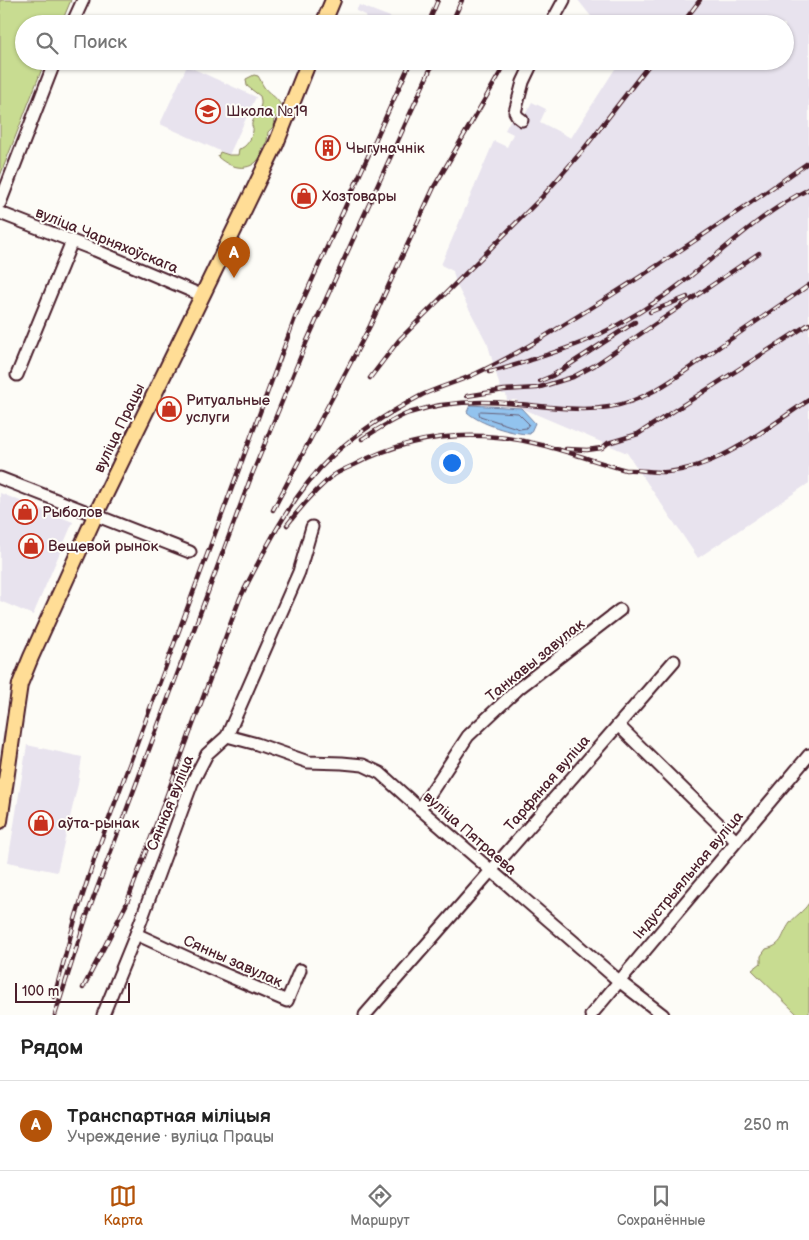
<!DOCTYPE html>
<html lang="ru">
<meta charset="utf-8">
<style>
body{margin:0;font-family:"Balsamiq Sans",sans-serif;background:#f6f6f6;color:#222}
.scale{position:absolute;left:15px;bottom:12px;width:115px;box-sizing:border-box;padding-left:5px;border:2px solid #4a1f2b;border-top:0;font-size:14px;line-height:18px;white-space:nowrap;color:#4a1f2b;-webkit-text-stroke:4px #fdfcf7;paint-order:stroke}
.you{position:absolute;left:451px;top:462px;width:18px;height:18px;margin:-12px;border:4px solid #fff;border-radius:50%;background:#1a73e8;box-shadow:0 0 0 8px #1a73e833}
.badge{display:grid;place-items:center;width:32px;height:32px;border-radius:50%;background:#b45309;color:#fff;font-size:16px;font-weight:700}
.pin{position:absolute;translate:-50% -41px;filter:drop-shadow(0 1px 2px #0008)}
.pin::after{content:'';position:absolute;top:26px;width:18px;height:15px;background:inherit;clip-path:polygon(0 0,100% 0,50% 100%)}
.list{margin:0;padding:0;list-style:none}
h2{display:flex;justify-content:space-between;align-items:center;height:65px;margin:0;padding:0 20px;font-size:21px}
h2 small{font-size:16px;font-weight:400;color:#767676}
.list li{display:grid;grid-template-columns:32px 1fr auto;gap:15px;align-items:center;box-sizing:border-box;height:90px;padding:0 20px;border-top:1px solid #e0e0e0}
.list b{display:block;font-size:19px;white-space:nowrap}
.list p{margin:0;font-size:16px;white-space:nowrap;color:#767676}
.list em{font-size:16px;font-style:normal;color:#767676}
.icon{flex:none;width:28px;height:28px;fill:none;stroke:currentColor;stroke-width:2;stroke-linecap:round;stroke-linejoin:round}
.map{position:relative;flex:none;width:809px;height:1015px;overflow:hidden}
.search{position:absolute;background:#fff;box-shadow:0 1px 4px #0004;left:15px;right:15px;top:15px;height:55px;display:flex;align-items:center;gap:12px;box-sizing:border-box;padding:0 18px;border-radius:28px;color:#767676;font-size:19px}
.sheet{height:155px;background:#fff}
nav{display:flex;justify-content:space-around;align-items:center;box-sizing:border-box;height:70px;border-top:1px solid #e0e0e0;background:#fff;font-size:14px;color:#767676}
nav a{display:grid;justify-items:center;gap:2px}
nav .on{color:#b45309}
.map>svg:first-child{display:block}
</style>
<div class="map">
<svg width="809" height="1015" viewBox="0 0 809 1015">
<rect width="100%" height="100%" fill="#fdfcf7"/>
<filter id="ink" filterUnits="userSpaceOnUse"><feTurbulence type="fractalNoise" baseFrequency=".02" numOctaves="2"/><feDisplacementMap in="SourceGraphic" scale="10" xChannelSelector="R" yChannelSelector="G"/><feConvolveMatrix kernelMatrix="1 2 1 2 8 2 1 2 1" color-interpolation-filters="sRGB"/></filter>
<g filter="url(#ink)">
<g fill="#e8e3ee">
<polygon points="578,0 809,0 809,483 698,558 627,453 519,407 517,400 507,400 506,394 502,394 488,345 456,284 453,271 441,265 494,141 507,147 513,134 505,130 511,119 520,124 532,102 546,109 540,122 571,138 620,61 785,61 785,24 597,24"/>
<polygon points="359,5 398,20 396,24 363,24 366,15 356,11"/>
<polygon points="187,66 256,97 229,155 160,124"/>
<polygon points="0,493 73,522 33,615 0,601"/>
<polygon points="27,745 82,757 78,784 57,872 8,862"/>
</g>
<g fill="#c8dc91" stroke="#897e5e">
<polygon points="0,0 71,0 61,24 24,24 24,61 45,61 0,176"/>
<path d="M321 61H339L336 67C330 70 326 70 320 66Z"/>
<path d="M254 75 258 76C261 80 261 83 264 87 270 96 284 99 281 115L277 116 274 119 273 127 268 132 267 141 261 151 262 153C254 173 232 170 218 157L220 152 229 155H238L239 149C246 148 252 138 253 131 254 127 251 127 252 123 256 113 264 108 260 96L247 86 246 79Z"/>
<path d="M809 903V1015H798L752 970 761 963V956L766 949C784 945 781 935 790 923 795 916 803 912 809 903Z"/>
</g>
<path fill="#92c3ee" stroke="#7581a0" d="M470 405 521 408 535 423 530 434C512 434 480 424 467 412Z"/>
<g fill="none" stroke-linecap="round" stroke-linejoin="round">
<polygon stroke="#676179" stroke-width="1" points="481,411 518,413 529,424 526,428 520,429 480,416 479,413"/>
<defs>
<g id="minor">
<polyline points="72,24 83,0"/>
<polyline points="551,24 564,0"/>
<polyline points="522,120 518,117 515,112 523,82 533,61"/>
<polyline points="0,203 55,61"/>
<polyline points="0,213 95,250 201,295"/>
<polyline points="17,375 72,241"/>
<polyline points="0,478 190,552"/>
<polyline points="618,725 736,841"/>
<polyline points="227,736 257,744 308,762 342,763 363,765 380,773 420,809 619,981 663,1015"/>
<polyline points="420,809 468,736 519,688 620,610"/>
<polyline points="136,934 208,967 287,1001 300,970"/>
<polyline points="103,1015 136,934 192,783 207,754 227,736 299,572 312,527"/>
<polyline points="365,1015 674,661"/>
<polyline points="591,1015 809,755"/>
</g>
<g id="major">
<polyline points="323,24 333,0"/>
<polyline points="0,821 20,684 31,657 95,516 276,144 309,61"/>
</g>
</defs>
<use href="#minor" stroke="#4a1f2b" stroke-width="15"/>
<use href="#major" stroke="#4a1f2b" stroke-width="18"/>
<use href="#minor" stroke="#fdfcf7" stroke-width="11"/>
<use href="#major" stroke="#ffdd96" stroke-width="14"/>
<defs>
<g id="rail">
<polyline points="428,24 438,0"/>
<polyline points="451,24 462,0"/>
<polyline points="682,24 700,0"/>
<polyline points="650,312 687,297"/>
<path d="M489 372C505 369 521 363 537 358 554 352 573 347 590 339 624 323 658 302 687 279 727 247 763 212 809 189"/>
<polyline points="370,378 399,340 542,197 583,150 652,61"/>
<polyline points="540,381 552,376 635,322"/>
<polyline points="467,396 504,390 537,388 573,377 595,365 759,253"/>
<path d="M362 439C377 430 393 419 409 413 445 401 481 400 518 404 548 406 578 412 609 407 649 401 683 372 715 350 746 328 778 307 809 285"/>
<polyline points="566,449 587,450 602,448 608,443 638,434 809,324"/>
<polyline points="273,510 370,326 434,187 507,61"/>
<path d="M287 525C301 507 316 489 334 475 340 471 347 468 354 465 399 441 446 432 497 437 537 440 586 459 626 470 640 469 653 473 667 472 721 467 766 428 809 400"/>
<path d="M83 988 126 905 240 598C265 549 292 494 332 456 357 432 392 411 422 395 439 387 458 382 475 374 492 366 509 357 525 348 622 291 717 227 809 162"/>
<polyline points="54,997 76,916 96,854 295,318 411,61"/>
<polyline points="55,1015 86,918 251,477 307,341 434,61"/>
</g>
</defs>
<use href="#rail" stroke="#4a1f2b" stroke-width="4.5"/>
<use href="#rail" stroke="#fdfcf7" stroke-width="2.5" stroke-dasharray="8" stroke-linecap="butt"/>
</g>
</g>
<defs>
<symbol id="school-ring" viewBox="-11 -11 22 22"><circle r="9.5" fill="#fdfcf7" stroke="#c8321e" stroke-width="1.5"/><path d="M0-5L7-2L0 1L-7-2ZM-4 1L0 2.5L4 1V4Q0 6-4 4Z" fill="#c8321e"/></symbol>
<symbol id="building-ring" viewBox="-11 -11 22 22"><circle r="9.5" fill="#fdfcf7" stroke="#c8321e" stroke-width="1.5"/><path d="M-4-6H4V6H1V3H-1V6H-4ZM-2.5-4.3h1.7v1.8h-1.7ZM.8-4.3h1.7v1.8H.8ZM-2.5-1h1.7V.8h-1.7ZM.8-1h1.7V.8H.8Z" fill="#c8321e"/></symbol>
<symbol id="shop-ring" viewBox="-11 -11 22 22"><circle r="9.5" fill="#fdfcf7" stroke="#c8321e" stroke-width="1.5"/><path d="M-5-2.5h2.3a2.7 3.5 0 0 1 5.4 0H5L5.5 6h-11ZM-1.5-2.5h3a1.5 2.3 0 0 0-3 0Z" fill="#c8321e"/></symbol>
</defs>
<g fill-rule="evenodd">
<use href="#school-ring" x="194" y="97" width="28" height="28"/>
<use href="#building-ring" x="314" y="134" width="28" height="28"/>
<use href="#shop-ring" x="290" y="182" width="28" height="28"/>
<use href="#shop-ring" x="155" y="395" width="28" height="28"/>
<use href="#shop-ring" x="11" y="498" width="28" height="28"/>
<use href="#shop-ring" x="17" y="532" width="28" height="28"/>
<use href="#shop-ring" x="27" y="809" width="28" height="28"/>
</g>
<g text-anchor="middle" stroke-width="4" stroke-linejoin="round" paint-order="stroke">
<g font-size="15" fill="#4a1f2b" stroke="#fdfcf7" text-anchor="start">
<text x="226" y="116">Школа №19</text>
<text x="346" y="153">Чыгуначнік</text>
<text x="322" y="201">Хозтовары</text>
<text x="186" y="405">Ритуальные<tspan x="186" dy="17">услуги</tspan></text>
<text x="42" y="517">Рыболов</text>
<text x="48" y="551">Вещевой рынок</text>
<text x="58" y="828">аўта-рынак</text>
</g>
<g font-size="15" fill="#4a1f2b" stroke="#fdfcf7">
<text transform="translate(107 240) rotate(22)" y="5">вуліца Чарняхоўскага</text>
<text transform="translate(119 428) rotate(-64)" y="5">вуліца Працы</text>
<text transform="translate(535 660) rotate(-39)" y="5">Танкавы завулак</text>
<text transform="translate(547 783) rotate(-49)" y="5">Тарфяная вуліца</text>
<text transform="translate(170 803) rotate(-68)" y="5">Сянная вуліца</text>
<text transform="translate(470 833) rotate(41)" y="5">вуліца Пятраева</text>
<text transform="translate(688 875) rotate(-50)" y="5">Індустрыяльная вуліца</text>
<text transform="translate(233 961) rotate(24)" y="5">Сянны завулак</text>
</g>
</g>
</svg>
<div class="scale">100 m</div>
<div class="you"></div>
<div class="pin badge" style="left:234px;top:278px">A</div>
<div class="search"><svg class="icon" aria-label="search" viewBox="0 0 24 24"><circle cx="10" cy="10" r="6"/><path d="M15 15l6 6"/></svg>Поиск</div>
</div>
<section class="sheet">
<h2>Рядом<small></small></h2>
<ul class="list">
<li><span class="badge">A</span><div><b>Транспартная міліцыя</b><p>Учреждение · вуліца Працы</p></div><em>250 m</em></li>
</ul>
</section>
<nav>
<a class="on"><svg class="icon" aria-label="map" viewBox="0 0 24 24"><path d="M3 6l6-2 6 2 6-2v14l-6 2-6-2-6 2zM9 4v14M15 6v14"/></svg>Карта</a>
<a><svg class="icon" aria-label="directions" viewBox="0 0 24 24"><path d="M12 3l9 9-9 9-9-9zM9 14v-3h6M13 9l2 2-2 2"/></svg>Маршрут</a>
<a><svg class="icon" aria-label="saved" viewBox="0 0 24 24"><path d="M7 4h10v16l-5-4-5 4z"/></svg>Сохранённые</a>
</nav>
